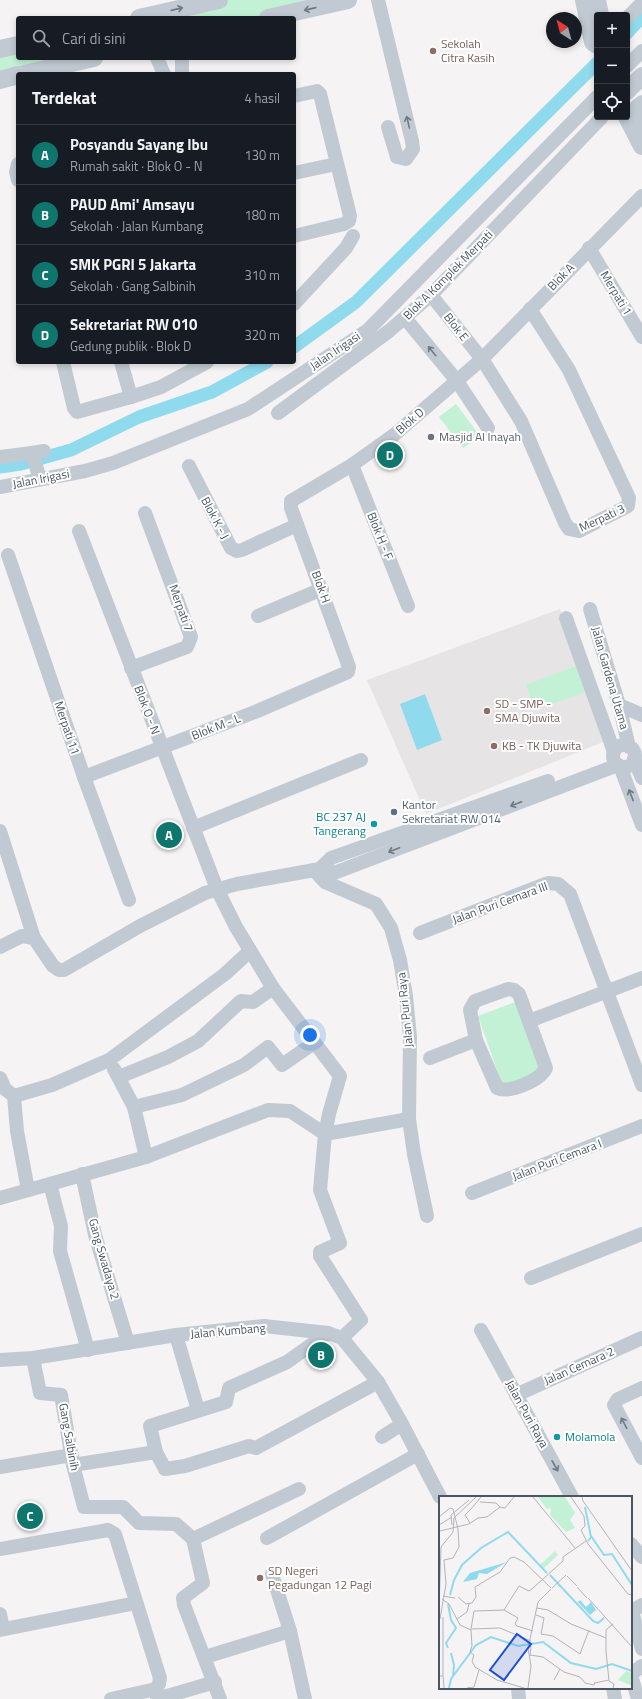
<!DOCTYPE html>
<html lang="id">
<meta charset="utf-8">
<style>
body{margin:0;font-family:"Titillium Web",sans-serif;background:#242831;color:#f1f3f6}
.controls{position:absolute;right:12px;top:12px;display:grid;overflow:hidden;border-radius:4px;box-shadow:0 2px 6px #0003}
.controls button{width:36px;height:36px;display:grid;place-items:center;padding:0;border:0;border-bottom:1px solid #363941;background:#171b24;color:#f1f3f6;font:20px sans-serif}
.compass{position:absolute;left:546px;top:12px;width:36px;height:36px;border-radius:50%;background:#171b24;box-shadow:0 2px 6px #0003;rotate:324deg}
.you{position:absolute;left:310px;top:1035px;width:14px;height:14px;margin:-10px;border:3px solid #fff;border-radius:50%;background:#1a73e8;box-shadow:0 0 0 6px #1a73e833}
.badge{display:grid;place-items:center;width:26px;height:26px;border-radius:50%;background:#0f766e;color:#fff;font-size:13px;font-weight:700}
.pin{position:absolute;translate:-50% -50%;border:2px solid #fff;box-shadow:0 1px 4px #0006}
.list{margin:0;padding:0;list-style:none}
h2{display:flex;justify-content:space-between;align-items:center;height:52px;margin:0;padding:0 16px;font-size:17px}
h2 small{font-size:13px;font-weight:400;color:#9ea1a6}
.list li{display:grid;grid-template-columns:26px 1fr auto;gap:12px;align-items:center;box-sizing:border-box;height:60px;padding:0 16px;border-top:1px solid #363941}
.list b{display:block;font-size:15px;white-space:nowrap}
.list p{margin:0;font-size:13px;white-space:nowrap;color:#9ea1a6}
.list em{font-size:13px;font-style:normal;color:#9ea1a6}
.icon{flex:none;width:22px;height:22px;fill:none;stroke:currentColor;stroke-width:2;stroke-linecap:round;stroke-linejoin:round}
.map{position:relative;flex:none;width:642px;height:1699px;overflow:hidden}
.search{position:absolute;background:#171b24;box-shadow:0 2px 6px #0003;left:16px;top:16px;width:280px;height:44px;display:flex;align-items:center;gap:10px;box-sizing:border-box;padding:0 14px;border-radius:4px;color:#9ea1a6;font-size:15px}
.panel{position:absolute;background:#171b24;box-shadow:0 2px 6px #0003;left:16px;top:72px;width:280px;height:292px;border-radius:4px}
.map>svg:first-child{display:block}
</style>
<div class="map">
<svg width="642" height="1699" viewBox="0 0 642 1699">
<rect width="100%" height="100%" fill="#f5f3f3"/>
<polygon fill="#e6e4e5" points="560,609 603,742 426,814 367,680"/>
<g fill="#c3f1d5">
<polygon points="220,0 346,0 268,18 142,18"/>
<polygon points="18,46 18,58 93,58 0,79 0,51"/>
<polygon points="456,404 480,436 463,448 439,417"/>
<polygon points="576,666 585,692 535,710 526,685"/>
<polygon points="518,1001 543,1075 504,1090 478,1016"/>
</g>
<polygon fill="#90daee" points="425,694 442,740 417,750 400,704"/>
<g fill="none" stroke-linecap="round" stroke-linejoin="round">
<g stroke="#90daee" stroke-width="13">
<polyline points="627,33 642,17"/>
<polyline points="294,347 356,302 597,63"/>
<polyline points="0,467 21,464 71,450 139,417 212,392 267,362"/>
</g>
<g stroke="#c1cad2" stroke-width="14">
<polyline points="378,0 412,141 413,149 406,159 397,157 388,127"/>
<polyline points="627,18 642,3"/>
<polyline points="157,58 164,74"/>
<polyline points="182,58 182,74"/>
<polyline points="627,66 642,51"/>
<polyline points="294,96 317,91 320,94 350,216 349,221 344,224 294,236"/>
<polyline points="642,102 636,107 635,111 642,123"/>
<polyline points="18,164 16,172 18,180"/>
<polyline points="294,173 336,164"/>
<polyline points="589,248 642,337"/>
<polyline points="431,295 482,359 521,421 565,523 569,529 579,531 628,506 629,498 569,370 530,309"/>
<polyline points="294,304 346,248 353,236"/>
<polyline points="405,318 457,381 488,428"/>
<polyline points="63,362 74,408 77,412 131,397"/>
<polyline points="121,362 131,397 161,387 207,362"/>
<polyline points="278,413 389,331 431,295 602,117"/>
<polyline points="0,457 32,453"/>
<polyline points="352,465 408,606"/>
<polyline points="189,466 231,548 237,551 242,550 297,525"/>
<polyline points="40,479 32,453 44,451"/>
<polyline points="0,487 85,471 113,463 248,409 368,330 597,97"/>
<polyline points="79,531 217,889 236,927 273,988 340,1076 329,1114 325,1134 320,1190 340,1243 320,1252 320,1256 361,1320 342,1338"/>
<polyline points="8,555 84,777 129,900"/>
<polyline points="590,609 619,705 629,747"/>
<polyline points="258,616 322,589"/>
<polyline points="566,618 614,752"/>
<polyline points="131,668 187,647 191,637 145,513"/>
<polyline points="619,705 642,715"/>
<circle cx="624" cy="756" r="11"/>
<polyline points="634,759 642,778"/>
<polyline points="620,766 642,825"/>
<polyline points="84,777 255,712 348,672 349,667 291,508 291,501 352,465 394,435 482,359 642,196"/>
<polyline points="193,828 361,760"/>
<polyline points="0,831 34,938 53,966 59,970 64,970 140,926 205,893 237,884 320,869 334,873 618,765"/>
<polyline points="320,869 331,858 548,781"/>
<polyline points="314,870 325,882 376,904 391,928 400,960 406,996 410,1037 409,1119 414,1154 427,1216"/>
<polyline points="420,933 548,883 558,884 570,894 642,1085"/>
<polyline points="0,947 22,936 34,938"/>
<path d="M508 989 514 990 519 994 546 1068C541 1080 509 1094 497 1088L476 1040 470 1010 475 1001Z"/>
<polyline points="529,1021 642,978"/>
<polyline points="430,1058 476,1040"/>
<polyline points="114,1069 134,1107 146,1157"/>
<polyline points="119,1077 168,1057 198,1041 241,1001 253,1002 273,988"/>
<polyline points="0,1078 5,1089 14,1096 52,1085 109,1060 225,974 250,951"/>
<polyline points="14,1096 17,1131 28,1190"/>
<polyline points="134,1107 182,1095 244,1065 268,1047 282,1065 314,1043"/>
<polyline points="82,1174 95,1235 128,1343"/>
<polyline points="50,1184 61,1226 60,1251 88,1350"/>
<polyline points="472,1193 642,1126"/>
<polyline points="0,1198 146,1157 268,1110 290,1111 325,1134 409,1119"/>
<polyline points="531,1278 642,1234"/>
<polyline points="481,1330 572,1497"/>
<polyline points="176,1335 198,1410"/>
<polyline points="33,1358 40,1393 61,1395 73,1465 84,1507 123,1507 139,1523 176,1524 193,1539 299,1489"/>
<polyline points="0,1360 33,1358 176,1335 264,1326 328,1333 342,1338 378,1382 402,1424 440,1497"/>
<polyline points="642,1388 618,1399 614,1405 642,1458"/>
<polyline points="516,1395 642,1338"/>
<polyline points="382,1437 402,1424"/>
<polyline points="156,1452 150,1426 226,1402 229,1388 287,1362 328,1333"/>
<polyline points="73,1465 156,1452 165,1469 185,1466 249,1446 256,1448 378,1382"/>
<polyline points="0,1467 72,1455"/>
<polyline points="267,1538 418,1454"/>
<polyline points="193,1539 203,1583 183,1598 184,1605 220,1699"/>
<polyline points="631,1544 642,1557"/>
<polyline points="0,1549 108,1530 115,1534 160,1678 159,1684 156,1689 111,1699"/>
<polyline points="272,1574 290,1631 305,1699"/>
<polyline points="642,1605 632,1611 642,1649"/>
<polyline points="0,1614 3,1629"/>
<polyline points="0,1630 136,1603"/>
<polyline points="205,1657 290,1631"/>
<polyline points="631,1674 642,1666"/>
<polyline points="631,1675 638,1699"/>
<polyline points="518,1688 519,1699"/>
<polyline points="613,1688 615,1699"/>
<polyline points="157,1699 215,1682"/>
</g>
<g stroke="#c1cad2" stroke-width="18">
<polyline points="584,0 593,42 597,45"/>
<polyline points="597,0 600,15"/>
<polyline points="139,18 219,0"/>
<polyline points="268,18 348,0"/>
<polyline points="0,49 18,45"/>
<polyline points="24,74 94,58"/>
<polyline points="0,80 18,75"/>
<polyline points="627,91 642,76"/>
<polyline points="627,117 642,146"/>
</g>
</g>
<defs><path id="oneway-shaft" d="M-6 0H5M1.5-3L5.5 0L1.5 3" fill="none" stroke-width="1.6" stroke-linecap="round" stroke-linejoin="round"/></defs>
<g stroke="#6e7983">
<use href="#oneway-shaft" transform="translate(177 9) rotate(-13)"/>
<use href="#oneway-shaft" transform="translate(310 9) rotate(167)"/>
<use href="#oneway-shaft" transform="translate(408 122) rotate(-103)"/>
<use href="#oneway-shaft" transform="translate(432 351) rotate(-129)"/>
<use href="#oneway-shaft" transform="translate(631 795) rotate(-111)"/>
<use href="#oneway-shaft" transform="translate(516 804) rotate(159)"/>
<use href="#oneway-shaft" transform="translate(394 850) rotate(159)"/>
<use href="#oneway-shaft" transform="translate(624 1423) rotate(-118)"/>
<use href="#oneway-shaft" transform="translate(555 1466) rotate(61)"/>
</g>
<g fill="#8d6e63" stroke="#fff" stroke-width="1.5">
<circle cx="433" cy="51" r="4"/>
<circle cx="487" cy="711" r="4"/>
<circle cx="494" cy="746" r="4"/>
<circle cx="260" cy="1578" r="4"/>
</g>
<circle fill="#6b7280" stroke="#fff" stroke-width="1.5" cx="431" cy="437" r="4"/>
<circle fill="#5c6f8a" stroke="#fff" stroke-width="1.5" cx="394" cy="812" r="4"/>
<g fill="#0f9aa8" stroke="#fff" stroke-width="1.5">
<circle cx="374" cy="824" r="4"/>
<circle cx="557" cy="1437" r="4"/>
</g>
<g text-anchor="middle" stroke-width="4" stroke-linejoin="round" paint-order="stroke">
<g font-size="12" fill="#785e54" stroke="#fff" text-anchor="start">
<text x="441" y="48">Sekolah<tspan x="441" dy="14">Citra Kasih</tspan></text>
<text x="495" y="708">SD - SMP -<tspan x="495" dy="14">SMA Djuwita</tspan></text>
<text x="502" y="750">KB - TK Djuwita</text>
<text x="268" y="1575">SD Negeri<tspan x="268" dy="14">Pegadungan 12 Pagi</tspan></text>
</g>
<g font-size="12" fill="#4a5661" stroke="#fff">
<text transform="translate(448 275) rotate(-45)" y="4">Blok A Komplek Merpati</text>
<text transform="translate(561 277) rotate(-46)" y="4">Blok A</text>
<text transform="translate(616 293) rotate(59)" y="4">Merpati 1</text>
<text transform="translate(456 327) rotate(52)" y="4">Blok E</text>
<text transform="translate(335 351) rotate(-34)" y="4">Jalan Irigasi</text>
<text transform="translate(410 421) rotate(-41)" y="4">Blok D</text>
<text transform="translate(41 479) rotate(-11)" y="4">Jalan Irigasi</text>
<text transform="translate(215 518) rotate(62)" y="4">Blok K - J</text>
<text transform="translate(602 518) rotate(-25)" y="4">Merpati 3</text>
<text transform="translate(380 536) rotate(68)" y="4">Blok H - F</text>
<text transform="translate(321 587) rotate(70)" y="4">Blok H</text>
<text transform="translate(181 608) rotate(70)" y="4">Merpati 7</text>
<text transform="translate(610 678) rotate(74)" y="4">Jalan Gardena Utama</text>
<text transform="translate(147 710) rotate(69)" y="4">Blok O - N</text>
<text transform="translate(216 727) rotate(-21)" y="4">Blok M - L</text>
<text transform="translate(67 728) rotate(71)" y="4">Merpati 11</text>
<text transform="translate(500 903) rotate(-20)" y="4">Jalan Puri Cemara III</text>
<text transform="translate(405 1010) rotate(-96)" y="4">Jalan Puri Raya</text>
<text transform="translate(557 1160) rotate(-21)" y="4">Jalan Puri Cemara I</text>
<text transform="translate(104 1259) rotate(74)" y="4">Gang Swadaya 2</text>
<text transform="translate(228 1331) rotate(-5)" y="4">Jalan Kumbang</text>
<text transform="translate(579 1366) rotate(-24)" y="4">Jalan Cemara 2</text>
<text transform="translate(527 1414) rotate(61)" y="4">Jalan Puri Raya</text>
<text transform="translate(69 1437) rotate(80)" y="4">Gang Salbinih</text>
</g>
<g font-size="12" fill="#5b616d" stroke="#fff" text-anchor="start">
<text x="439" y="441">Masjid Al Inayah</text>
</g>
<g font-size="12" fill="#4e5e75" stroke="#fff" text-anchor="start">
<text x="402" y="809">Kantor<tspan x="402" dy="14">Sekretariat RW 014</tspan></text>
</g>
<g font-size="12" fill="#0d838f" stroke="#fff" text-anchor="end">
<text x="366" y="821">BC 237 AJ<tspan x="366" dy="14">Tangerang</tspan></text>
<text x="565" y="1441" text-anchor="start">Molamola</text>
</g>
</g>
<g transform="translate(439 1496)">
<rect width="193" height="193" fill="#f5f3f3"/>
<path d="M99 1H126L136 17 131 24 136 32 127 36 111 19 112 12 108 13ZM116 55 119 59 105 72 101 69ZM187 175 193 177V188L191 189 179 184Z" fill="#c3f1d5"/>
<path d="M68 66 48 78 40 77 38 83 24 86 31 77ZM141 104 147 111 152 106 157 114 151 119 139 106Z" fill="#90daee"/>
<path fill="none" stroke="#90daee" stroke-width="2" d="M146 11 152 41 149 45M152 40 165 59 173 58 193 89M111 79 154 125 159 127 165 122M11 99 15 84 23 69 42 52 69 36 108 77M9 108 12 124 17 132 7 147 9 152M12 157 15 169 14 180M10 192 12 183 37 149 52 141 79 150 104 146 132 167 157 173 173 168 193 175"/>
<path fill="none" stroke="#b1b4b9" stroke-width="1" d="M94 1 136 52M132 1 145 20 146 30 142 34 149 48 189 98 193 99M143 1 144 5 193 75M41 6 57 7 61 11M32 13 42 1M0 21 11 12 14 13 19 33 20 51 14 62 5 64 7 88 1 123M31 27 26 19 32 13M0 29 13 21M13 29 12 19 30 4M1 35 30 28 39 22 48 21 61 11 66 12 75 1M75 61 85 66 112 92M128 80 138 90M138 91 148 102M113 92 127 79M4 100 16 102M19 101 27 108 33 107 37 101 36 91 61 76 71 62 75 61M149 102 193 151M3 103 10 108 21 129 32 134 33 150 31 156 35 159 33 165 36 171 58 184 85 192M98 112 109 114 132 128 167 142M0 114 2 51 14 36 15 22 37 1M65 114 80 90 90 95 94 92 124 65V61L147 45M97 119 105 122 102 138 114 140 141 158 150 134M18 123 28 116 30 108M174 128 167 134V155L170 185 175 188 174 192M32 133 35 115 65 114 79 122 76 128 78 130 94 135M32 133 61 132 92 145M90 149 92 150 91 160M91 159 104 161 125 176 141 181 146 187 155 189 156 186M0 180H4V121M4 180 5 192M115 184 121 173M156 187 170 184M28 192 35 191 40 174M89 192 92 170 89 152 99 106 112 93"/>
<path fill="#1d4ed8" fill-opacity="0.15" stroke="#1d4ed8" stroke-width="2" d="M78 138 92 148 65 184 51 174Z"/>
<rect width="193" height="193" fill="none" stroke="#4a5661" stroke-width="2"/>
</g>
</svg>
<div class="controls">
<button>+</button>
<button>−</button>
<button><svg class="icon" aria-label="locate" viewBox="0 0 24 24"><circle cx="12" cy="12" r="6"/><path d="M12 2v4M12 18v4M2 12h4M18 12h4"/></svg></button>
</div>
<svg class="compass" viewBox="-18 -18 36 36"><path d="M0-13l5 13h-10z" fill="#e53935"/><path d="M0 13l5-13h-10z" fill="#9ea1a6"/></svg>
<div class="you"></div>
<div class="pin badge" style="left:169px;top:835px">A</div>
<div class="pin badge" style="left:321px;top:1355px">B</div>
<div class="pin badge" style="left:30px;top:1516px">C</div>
<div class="pin badge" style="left:390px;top:455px">D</div>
<div class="search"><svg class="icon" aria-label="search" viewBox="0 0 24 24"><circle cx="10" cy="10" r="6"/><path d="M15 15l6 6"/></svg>Cari di sini</div>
<section class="panel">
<h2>Terdekat<small>4 hasil</small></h2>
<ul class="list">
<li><span class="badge">A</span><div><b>Posyandu Sayang Ibu</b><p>Rumah sakit · Blok O - N</p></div><em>130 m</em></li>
<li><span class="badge">B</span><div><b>PAUD Ami' Amsayu</b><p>Sekolah · Jalan Kumbang</p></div><em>180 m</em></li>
<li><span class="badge">C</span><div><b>SMK PGRI 5 Jakarta</b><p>Sekolah · Gang Salbinih</p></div><em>310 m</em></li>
<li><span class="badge">D</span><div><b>Sekretariat RW 010</b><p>Gedung publik · Blok D</p></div><em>320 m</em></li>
</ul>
</section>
</div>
